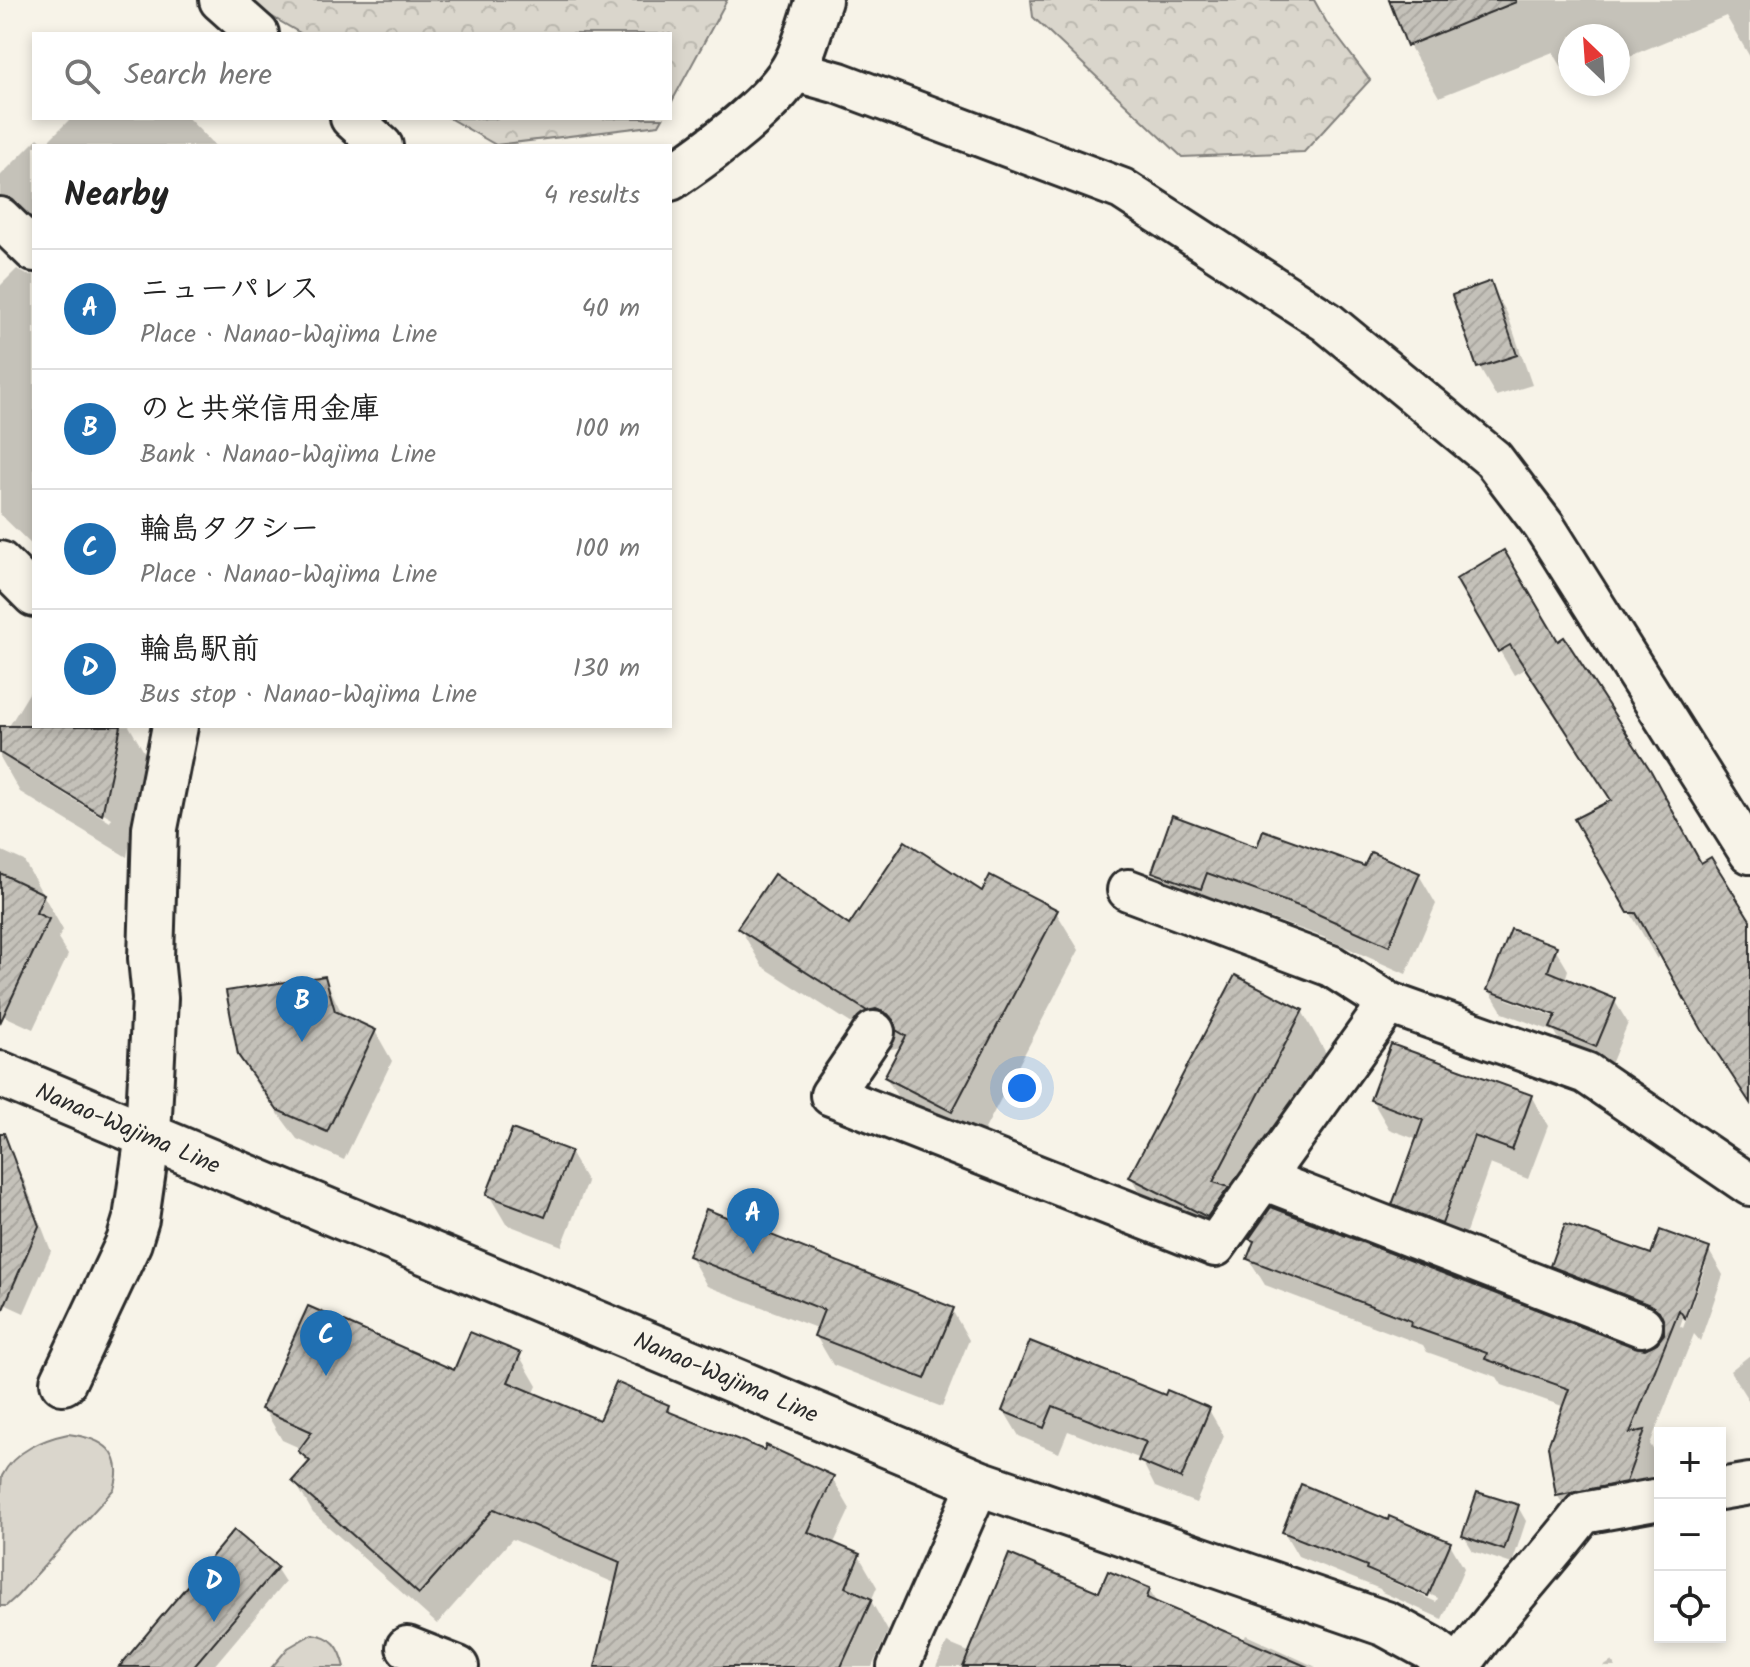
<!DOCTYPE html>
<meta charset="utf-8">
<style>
body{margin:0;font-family:Kalam,"Klee One",sans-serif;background:#f6f6f6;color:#222}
.controls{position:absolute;right:24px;bottom:24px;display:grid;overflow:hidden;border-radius:0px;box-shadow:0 4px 12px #0003}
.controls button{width:72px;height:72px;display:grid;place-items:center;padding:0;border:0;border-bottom:2px solid #e0e0e0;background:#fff;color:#222;font:40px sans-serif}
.compass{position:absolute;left:1558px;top:24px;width:72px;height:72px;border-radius:50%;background:#fff;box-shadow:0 4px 12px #0003;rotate:335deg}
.you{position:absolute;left:1022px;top:1088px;width:28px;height:28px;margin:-20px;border:6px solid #fff;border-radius:50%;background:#1a73e8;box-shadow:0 0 0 12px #1a73e833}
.badge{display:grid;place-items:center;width:52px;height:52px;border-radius:50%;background:#1f6fb2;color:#fff;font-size:26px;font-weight:700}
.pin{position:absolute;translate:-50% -66px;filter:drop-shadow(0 2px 4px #0008)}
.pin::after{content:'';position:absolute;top:42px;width:28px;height:24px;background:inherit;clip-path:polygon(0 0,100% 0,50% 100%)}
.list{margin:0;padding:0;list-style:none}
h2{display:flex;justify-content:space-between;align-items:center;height:104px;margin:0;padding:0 32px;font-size:34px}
h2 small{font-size:26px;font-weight:400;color:#767676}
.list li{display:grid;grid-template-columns:52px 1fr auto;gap:24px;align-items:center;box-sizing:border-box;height:120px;padding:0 32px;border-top:2px solid #e0e0e0}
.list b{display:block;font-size:30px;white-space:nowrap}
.list p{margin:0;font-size:26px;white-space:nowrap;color:#767676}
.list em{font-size:26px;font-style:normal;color:#767676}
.icon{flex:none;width:44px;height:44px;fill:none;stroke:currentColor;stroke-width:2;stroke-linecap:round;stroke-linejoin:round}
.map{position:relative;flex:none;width:1750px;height:1667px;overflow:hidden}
.search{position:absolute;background:#fff;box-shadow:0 4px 12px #0003;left:32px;top:32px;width:640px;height:88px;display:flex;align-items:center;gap:20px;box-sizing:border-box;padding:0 28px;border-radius:0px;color:#767676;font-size:30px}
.panel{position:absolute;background:#fff;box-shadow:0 4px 12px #0003;left:32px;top:144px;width:640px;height:584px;border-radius:0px}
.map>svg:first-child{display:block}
</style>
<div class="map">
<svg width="1750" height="1667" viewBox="0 0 1750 1667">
<defs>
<pattern id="forest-crowns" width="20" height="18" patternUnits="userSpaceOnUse" patternTransform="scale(2)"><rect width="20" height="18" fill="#dad6cc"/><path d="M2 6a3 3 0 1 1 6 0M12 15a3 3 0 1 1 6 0" fill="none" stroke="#bbb8af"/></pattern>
<pattern id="building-hatch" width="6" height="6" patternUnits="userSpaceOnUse" patternTransform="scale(2)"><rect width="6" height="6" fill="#c4c1b9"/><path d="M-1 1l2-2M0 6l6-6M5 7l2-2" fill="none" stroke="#a9a69f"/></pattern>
</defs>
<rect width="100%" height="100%" fill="#f7f3e8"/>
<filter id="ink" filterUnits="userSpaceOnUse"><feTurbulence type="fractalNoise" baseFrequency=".0125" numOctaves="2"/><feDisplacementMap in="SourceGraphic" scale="16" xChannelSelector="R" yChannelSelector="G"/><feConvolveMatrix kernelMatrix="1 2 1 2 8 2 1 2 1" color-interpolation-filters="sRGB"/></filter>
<g filter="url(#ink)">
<g fill="#dad6cc" stroke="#82807c" stroke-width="2">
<path d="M68 1434C102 1438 126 1452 114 1489L17 1596 6 1606H0C0 1586 0 1488 2 1476 14 1451 44 1439 68 1434Z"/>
<path d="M312 1634C333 1636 340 1647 345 1667H272L288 1648Z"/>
</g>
<g fill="url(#forest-crowns)" stroke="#82807c" stroke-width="2">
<polygon points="243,0 727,0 670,105 670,34 302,34"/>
<polygon points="1031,0 1314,0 1327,23 1370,80 1304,152 1182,157 1033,17"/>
<polygon points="449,118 663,118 659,125 496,145"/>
</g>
<g fill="#0003" fill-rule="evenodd">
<polygon points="1392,0 1750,0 1750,57 1726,16 1618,61 1618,36 1570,36 1570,81 1553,52 1439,97 1409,45"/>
<polygon points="71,118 188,118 215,146 34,146 34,232 0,203 0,176 38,138 45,144"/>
<polygon points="17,269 27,275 34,275 34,547 0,514 0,286"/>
<polygon points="1490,284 1507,313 1532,385 1496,396 1479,367"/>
<polygon points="1458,580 1558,644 1701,865 1750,924 1750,1101 1660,951 1657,959 1577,820 1612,801 1526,668 1514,675"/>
<path d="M34 685V726H129L147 757 127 857 20 792 0 757V741ZM30 769 112 818 110 822 30 773Z"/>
<polygon points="1258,849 1366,869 1419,875 1436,904 1406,974 1323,937 1223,901 1217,917 1172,901 1155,872"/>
<polygon points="0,850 24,861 63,930 58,939 68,955 33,1029 0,1014"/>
<polygon points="983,894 1056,912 1079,950 974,1150 909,1116 886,1077 902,1047 891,1049 762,966 740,928 850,928"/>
<path d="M1555 948 1568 970 1565 980 1614 1000 1628 1023 1609 1069 1566 1050 1555 1032 1503 1013 1489 990ZM1506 995 1566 1016 1564 1020 1506 999Z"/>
<polygon points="324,978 344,1017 375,1031 392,1061 344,1160 297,1139 257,1085 239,1055"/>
<path d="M1302 1011 1327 1055 1243 1216 1254 1235 1633 1349 1645 1351 1658 1345 1666 1330 1567 1292 1552 1265 1708 1249 1723 1275 1700 1341 1694 1334 1650 1444 1658 1458 1640 1508 1573 1522 1558 1496 1550 1446 1565 1407 1502 1385 1497 1377 1427 1352 1423 1345 1265 1285 1249 1259 1255 1245 1250 1236 1233 1260 1156 1221 1131 1177ZM1701 1265H1706L1683 1328 1680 1326Z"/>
<polygon points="1531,1096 1548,1126 1528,1179 1490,1164 1459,1252 1412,1234 1395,1204 1418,1140 1389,1129 1372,1100"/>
<polygon points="0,1152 11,1156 24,1180 51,1251 24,1313 0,1302"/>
<polygon points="570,1152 587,1182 562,1246 506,1224 489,1195"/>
<polygon points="690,1256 952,1310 969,1340 942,1407 833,1365 816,1336 819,1329 707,1286"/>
<polygon points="1031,1343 1166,1398 1209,1410 1224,1436 1196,1503 1155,1487 1141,1459 1068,1431 1059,1453 1019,1436 1004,1411"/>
<polygon points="519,1355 537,1386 533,1395 600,1423 668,1406 673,1416 832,1478 850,1509 833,1545 859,1556 877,1587 871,1601 888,1631 872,1667 597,1667 617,1584 512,1539 437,1624 313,1513 295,1482 309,1466 301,1452 302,1449 282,1440 264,1409 455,1373"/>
<polygon points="1750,1355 1750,1403 1730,1371"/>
<polygon points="1518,1507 1526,1521 1512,1564 1473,1551 1464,1536"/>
<path d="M1284 1532 1450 1544 1464 1568 1442 1619 1382 1592 1380 1589 1298 1556ZM1368 1567 1438 1598 1436 1602 1368 1571Z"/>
<polygon points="276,1568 285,1582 213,1667 121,1667"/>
<polygon points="1149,1590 1158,1605 1243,1641 1246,1635 1316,1667 936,1667 947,1643 971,1653 1100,1594"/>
<polygon points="1612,1661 1616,1667 1603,1667"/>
</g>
<g fill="url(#building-hatch)" stroke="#2b2b2b" stroke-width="2">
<polygon points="1389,0 1516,0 1516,2 1407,46"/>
<polygon points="1491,281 1517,355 1477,368 1452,295"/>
<polygon points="1504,550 1558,641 1564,637 1651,771 1701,863 1711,857 1750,920 1750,1103 1702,1030 1636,913 1628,913 1574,819 1611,800 1510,645 1498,652 1456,579"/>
<polygon points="0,726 121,726 102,815 0,753"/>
<polygon points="1172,815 1257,847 1263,830 1364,866 1371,852 1420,873 1389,946 1304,908 1207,873 1201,889 1152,872"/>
<polygon points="905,841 982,891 990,875 1058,910 952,1112 884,1077 906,1036 896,1030 894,1021 888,1014 876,1009 867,1011 737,928 774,874 849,925"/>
<polygon points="0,873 44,894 36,913 49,919 0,1023"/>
<polygon points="1511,929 1557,946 1548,971 1616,999 1596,1047 1550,1028 1556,1015 1487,990"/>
<polygon points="1235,975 1303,1010 1213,1182 1229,1187 1207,1217 1129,1177"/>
<polygon points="325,976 335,1011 376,1030 327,1132 277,1110 238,1055 226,991"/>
<polygon points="1391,1044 1532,1095 1512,1150 1474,1136 1442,1224 1392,1205 1423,1120 1370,1100"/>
<polygon points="512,1129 571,1151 545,1217 486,1195"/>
<polygon points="0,1133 4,1133 39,1226 0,1316"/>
<polygon points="1271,1207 1634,1347 1645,1349 1657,1343 1664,1334 1664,1322 1659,1311 1650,1305 1550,1266 1565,1224 1651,1254 1660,1230 1710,1248 1685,1318 1679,1310 1630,1433 1645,1430 1626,1482 1556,1496 1548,1446 1569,1389 1485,1359 1487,1353 1410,1326 1411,1321 1247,1259 1254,1241 1249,1239"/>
<polygon points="706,1209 954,1308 925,1379 814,1336 824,1310 688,1256"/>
<polygon points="308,1306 454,1370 470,1332 521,1353 508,1382 599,1420 616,1382 669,1405 667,1411 764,1450 766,1445 834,1476 808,1532 860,1554 846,1587 872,1599 841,1667 595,1667 620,1562 494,1509 419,1594 292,1481 310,1461 298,1451 312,1432 261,1409"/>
<polygon points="1030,1341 1165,1395 1167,1390 1210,1408 1181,1479 1138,1461 1146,1442 1053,1406 1044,1428 1002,1411"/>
<polygon points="1301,1484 1388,1520 1389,1516 1451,1542 1428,1596 1366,1569 1367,1566 1282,1532"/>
<polygon points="1477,1492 1519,1505 1504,1550 1462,1536"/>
<polygon points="234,1530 278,1567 193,1667 119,1667"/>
<polygon points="1009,1554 1099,1592 1108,1571 1150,1588 1147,1598 1308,1667 963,1667"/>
</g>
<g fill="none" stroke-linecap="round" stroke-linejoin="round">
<defs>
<g id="minor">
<polyline points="220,0 258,34"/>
<polyline points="793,70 839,83 1122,189 1327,322 1493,459 1544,526 1750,853"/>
<polyline points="351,118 382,146"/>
<polyline points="0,218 34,251"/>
<polyline points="0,562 34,596"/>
<polyline points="1128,890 1331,966 1389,1003 1586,1073 1750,1185"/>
<polyline points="874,1032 831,1095 1215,1246 1389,1003"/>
<polyline points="1263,1179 1642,1326"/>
<polyline points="1720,1489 1750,1484"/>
<polyline points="407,1647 458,1667"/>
<polyline points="898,1667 979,1483"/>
<path d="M1459 1667C1496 1613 1543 1566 1583 1513L1660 1499"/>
</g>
<g id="tertiary">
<path d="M670 178C707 153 769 108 792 71 805 51 811 22 819 0"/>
<polyline points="63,1382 129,1242 136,1219 148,1135 155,998 151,958 155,828 175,726"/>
</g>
<polyline id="primary" points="0,1074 979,1483 1386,1624 1430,1648 1455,1667"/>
</defs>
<use href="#minor" stroke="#2b2b2b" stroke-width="46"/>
<use href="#tertiary" stroke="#2b2b2b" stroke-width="50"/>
<use href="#primary" stroke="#2b2b2b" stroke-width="50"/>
<use href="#minor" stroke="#f7f3e8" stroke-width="40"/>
<use href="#tertiary" stroke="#f7f3e8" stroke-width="44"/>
<use href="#primary" stroke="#f7f3e8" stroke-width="44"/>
</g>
</g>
<g text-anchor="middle" stroke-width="8" stroke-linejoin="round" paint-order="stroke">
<g font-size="24" fill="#2b2b2b" stroke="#f7f3e8">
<text transform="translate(128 1128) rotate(23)" y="8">Nanao-Wajima Line</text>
<text transform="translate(726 1377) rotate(23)" y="8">Nanao-Wajima Line</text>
</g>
</g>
</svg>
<div class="controls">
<button>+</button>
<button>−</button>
<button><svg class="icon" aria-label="locate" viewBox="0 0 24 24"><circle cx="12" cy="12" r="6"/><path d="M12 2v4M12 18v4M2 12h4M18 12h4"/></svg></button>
</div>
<svg class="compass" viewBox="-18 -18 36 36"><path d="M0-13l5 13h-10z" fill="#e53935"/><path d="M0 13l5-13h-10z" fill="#767676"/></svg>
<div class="you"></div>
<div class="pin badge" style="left:753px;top:1254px">A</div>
<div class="pin badge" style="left:302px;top:1042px">B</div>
<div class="pin badge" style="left:326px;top:1376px">C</div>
<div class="pin badge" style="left:214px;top:1622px">D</div>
<div class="search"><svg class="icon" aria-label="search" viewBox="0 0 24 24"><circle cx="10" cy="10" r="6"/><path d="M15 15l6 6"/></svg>Search here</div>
<section class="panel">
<h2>Nearby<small>4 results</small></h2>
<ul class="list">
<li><span class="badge">A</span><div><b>ニューパレス</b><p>Place · Nanao-Wajima Line</p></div><em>40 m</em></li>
<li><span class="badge">B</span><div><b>のと共栄信用金庫</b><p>Bank · Nanao-Wajima Line</p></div><em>100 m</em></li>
<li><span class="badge">C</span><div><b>輪島タクシー</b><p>Place · Nanao-Wajima Line</p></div><em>100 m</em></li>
<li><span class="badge">D</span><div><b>輪島駅前</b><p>Bus stop · Nanao-Wajima Line</p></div><em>130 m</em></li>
</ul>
</section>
</div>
